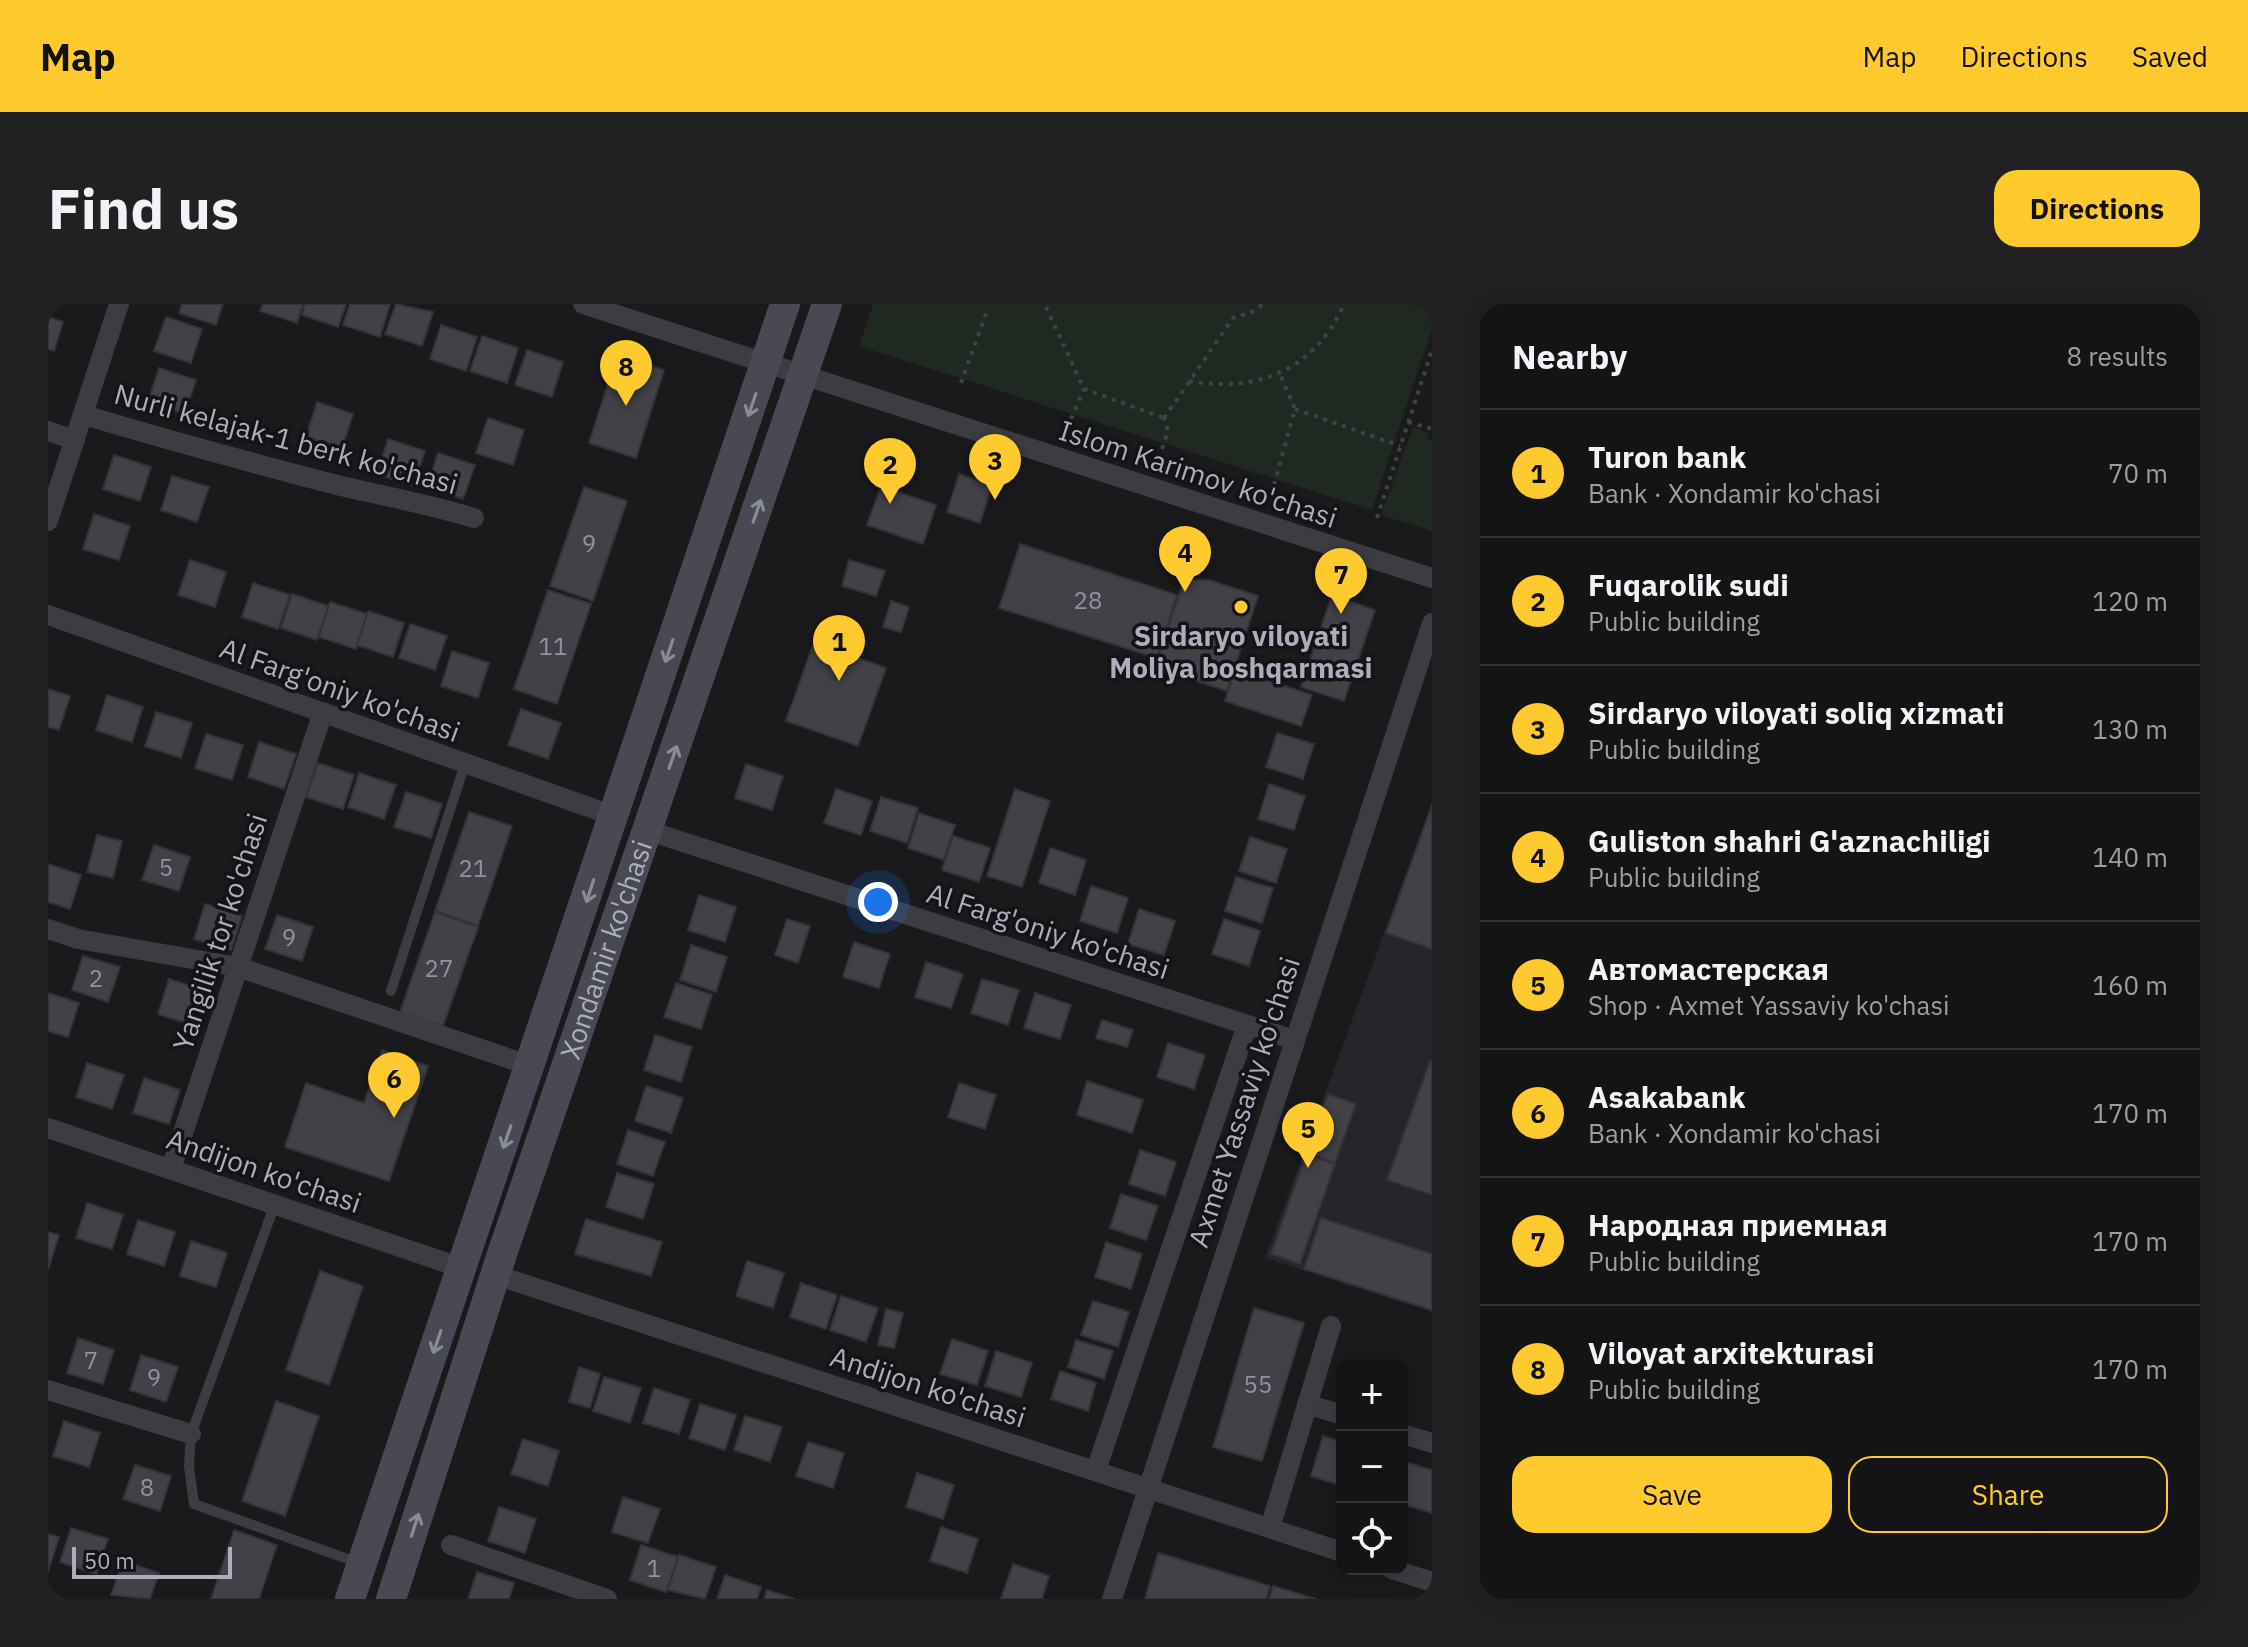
<!DOCTYPE html>
<meta charset="utf-8">
<style>
body{margin:0;font-family:"IBM Plex Sans",sans-serif;background:#212022;color:#f1f3f6}
.controls{position:absolute;right:24px;bottom:24px;display:grid;overflow:hidden;border-radius:16px;box-shadow:0 4px 20px #0003}
.controls button{width:72px;height:72px;display:grid;place-items:center;padding:0;border:0;border-bottom:2px solid #333234;background:#141315;color:#f1f3f6;font:40px sans-serif}
.scale{position:absolute;left:24px;bottom:20px;width:160px;box-sizing:border-box;padding-left:8px;border:4px solid #abafbd;border-top:0;font-size:22px;line-height:28px;white-space:nowrap;color:#abafbd;-webkit-text-stroke:6px #141417;paint-order:stroke}
.you{position:absolute;left:830px;top:598px;width:28px;height:28px;margin:-20px;border:6px solid #fff;border-radius:50%;background:#1a73e8;box-shadow:0 0 0 12px #1a73e833}
.badge{display:grid;place-items:center;width:52px;height:52px;border-radius:50%;background:#ffca2e;color:#111;font-size:26px;font-weight:700}
.pin{position:absolute;translate:-50% -66px;filter:drop-shadow(0 2px 4px #0008)}
.pin::after{content:'';position:absolute;top:42px;width:28px;height:24px;background:inherit;clip-path:polygon(0 0,100% 0,50% 100%)}
.list{margin:0;padding:0;list-style:none}
h2{display:flex;justify-content:space-between;align-items:center;height:104px;margin:0;padding:0 32px;font-size:34px}
h2 small{font-size:26px;font-weight:400;color:#9d9ea0}
.list li{display:grid;grid-template-columns:52px 1fr auto;gap:24px;align-items:center;box-sizing:border-box;height:128px;padding:0 32px;border-top:2px solid #333234}
.list b{display:block;font-size:30px;white-space:nowrap}
.list p{margin:0;font-size:26px;white-space:nowrap;color:#9d9ea0}
.list em{font-size:26px;font-style:normal;color:#9d9ea0}
.actions{display:flex;gap:16px;padding:24px 32px}
.actions a{flex:1;padding:18px 0;border:2px solid #ffca2e;border-radius:24px;text-align:center;font-size:28px;color:#ffca2e}
.actions .main{background:#ffca2e;color:#111}
.icon{flex:none;width:44px;height:44px;fill:none;stroke:currentColor;stroke-width:2;stroke-linecap:round;stroke-linejoin:round}
.map{position:relative;flex:none;width:1384px;height:1295px;overflow:hidden;border-radius:24px}
header{display:flex;align-items:center;gap:48px;box-sizing:border-box;height:112px;padding:0 40px;background:#ffca2e;color:#111}
header strong{font-size:38px}
nav{display:flex;gap:44px;margin-inline-start:auto;font-size:28px}
.intro{display:flex;align-items:center;justify-content:space-between;box-sizing:border-box;height:192px;padding:0 48px}
h1{margin:0;font-size:56px}
.button{padding:20px 36px;border-radius:24px;background:#ffca2e;color:#111;font-size:28px;font-weight:700}
main{display:flex;gap:48px;padding:0 48px}
aside{flex:1;background:#141315;border-radius:24px;box-shadow:0 4px 20px #0003}
.map>svg:first-child{display:block}
</style>
<header>
<strong>Map</strong>
<nav><a>Map</a><a>Directions</a><a>Saved</a></nav>
</header>
<div class="intro"><h1>Find us</h1><a class="button">Directions</a></div>
<main>
<div class="map">
<svg width="1384" height="1295" viewBox="0 0 1384 1295">
<rect width="100%" height="100%" fill="#1a191c"/>
<polygon fill="#262529" points="1384,498 1384,1008 1217,954"/>
<g fill="#1f2821">
<polygon points="825,0 1384,0 1384,25 1324,206 811,42"/>
<polygon points="1365,123 1380,129 1379,134 1384,136 1384,227 1333,211"/>
</g>
<g fill="#414147" stroke="#343338" stroke-width="2">
<polygon points="134,0 175,0 168,21 131,9"/>
<polygon points="215,0 255,0 249,19 212,7"/>
<polygon points="257,0 298,0 290,23 254,11"/>
<polygon points="302,0 342,0 332,33 295,21"/>
<polygon points="348,0 385,8 374,42 337,30"/>
<polygon points="0,13 15,18 6,47 0,45"/>
<polygon points="118,13 154,25 143,59 106,47"/>
<polygon points="393,21 429,33 418,67 382,55"/>
<polygon points="434,32 470,44 459,79 422,67"/>
<polygon points="479,46 515,58 504,93 467,81"/>
<polygon points="569,51 616,66 588,154 541,139"/>
<polygon points="111,64 148,76 137,110 100,98"/>
<polygon points="269,98 305,110 294,144 258,133"/>
<polygon points="440,114 476,126 465,161 428,149"/>
<polygon points="340,135 377,147 365,182 329,170"/>
<polygon points="390,149 427,161 415,195 379,183"/>
<polygon points="66,151 103,163 92,197 55,185"/>
<polygon points="911,170 944,181 932,219 899,208"/>
<polygon points="124,172 161,183 149,218 113,206"/>
<polygon points="833,182 888,201 875,240 819,221"/>
<polygon points="536,183 579,197 545,297 502,282"/>
<polygon points="46,210 82,222 71,256 35,245"/>
<polygon points="972,240 1129,291 1109,354 951,304"/>
<polygon points="142,256 178,268 167,303 130,291"/>
<polygon points="801,256 837,267 828,292 794,282"/>
<polygon points="1136,276 1161,276 1210,292 1179,387 1107,363"/>
<polygon points="205,279 242,291 230,325 194,313"/>
<polygon points="500,286 543,300 509,400 466,385"/>
<polygon points="244,290 280,302 269,336 233,324"/>
<polygon points="1284,291 1327,306 1296,397 1253,383"/>
<polygon points="843,297 861,303 853,328 835,323"/>
<polygon points="282,298 319,310 308,345 271,333"/>
<polygon points="320,307 356,319 345,353 309,341"/>
<polygon points="362,320 399,332 387,366 351,354"/>
<polygon points="766,338 838,364 810,442 738,417"/>
<polygon points="404,347 441,359 430,394 393,382"/>
<polygon points="1187,366 1264,391 1253,422 1177,397"/>
<polygon points="0,385 22,392 11,426 0,423"/>
<polygon points="59,391 95,403 84,438 48,426"/>
<polygon points="473,405 513,419 500,455 460,441"/>
<polygon points="108,408 144,419 133,454 97,442"/>
<polygon points="1229,429 1266,440 1255,475 1218,463"/>
<polygon points="158,430 195,441 184,476 147,464"/>
<polygon points="211,438 248,450 236,485 200,473"/>
<polygon points="270,459 306,471 295,505 258,493"/>
<polygon points="698,460 735,472 724,506 687,494"/>
<polygon points="311,469 348,481 336,515 300,503"/>
<polygon points="1221,480 1257,492 1246,526 1210,515"/>
<polygon points="788,485 824,497 813,531 776,519"/>
<polygon points="967,485 1002,497 974,583 939,572"/>
<polygon points="358,488 394,500 383,534 346,523"/>
<polygon points="833,493 870,504 859,539 822,527"/>
<polygon points="1384,501 1384,645 1338,629"/>
<polygon points="421,508 464,522 430,622 387,607"/>
<polygon points="871,509 907,521 896,556 860,544"/>
<polygon points="49,531 74,537 65,574 39,568"/>
<polygon points="905,532 942,544 931,578 894,566"/>
<polygon points="1202,533 1239,545 1228,579 1191,567"/>
<polygon points="106,541 142,553 131,587 94,576"/>
<polygon points="1002,544 1038,556 1027,591 991,579"/>
<polygon points="0,560 33,571 22,605 0,598"/>
<polygon points="1188,573 1225,584 1214,619 1177,607"/>
<polygon points="1043,582 1080,594 1069,629 1032,617"/>
<polygon points="651,591 688,603 677,638 640,626"/>
<polygon points="157,600 194,612 183,646 146,635"/>
<polygon points="1091,605 1127,617 1116,651 1080,640"/>
<polygon points="387,608 430,623 395,722 352,708"/>
<polygon points="229,611 265,623 254,657 217,645"/>
<polygon points="739,615 762,622 750,659 727,651"/>
<polygon points="1176,615 1212,627 1201,662 1164,650"/>
<polygon points="806,638 842,650 831,684 795,673"/>
<polygon points="643,641 679,653 668,688 632,676"/>
<polygon points="35,652 72,663 60,698 24,686"/>
<polygon points="878,658 915,670 903,704 867,693"/>
<polygon points="121,675 158,687 147,722 110,710"/>
<polygon points="934,675 971,686 960,721 923,709"/>
<polygon points="628,679 664,691 653,725 616,713"/>
<polygon points="0,689 31,699 20,733 0,727"/>
<polygon points="987,689 1023,701 1012,735 976,724"/>
<polygon points="1054,716 1085,726 1079,743 1048,734"/>
<polygon points="607,731 644,743 633,778 596,766"/>
<polygon points="1120,739 1157,751 1146,785 1109,773"/>
<polygon points="334,746 380,762 341,877 237,843 258,779 316,799"/>
<polygon points="1382,757 1384,758 1384,891 1339,876"/>
<polygon points="39,759 76,771 64,805 28,793"/>
<polygon points="96,774 132,786 121,820 85,809"/>
<polygon points="1039,777 1095,796 1084,829 1029,811"/>
<polygon points="911,779 948,791 937,825 900,813"/>
<polygon points="598,782 635,794 623,829 587,817"/>
<polygon points="1280,790 1308,800 1287,859 1259,849"/>
<polygon points="580,826 617,838 605,872 569,860"/>
<polygon points="1092,846 1128,858 1117,892 1081,880"/>
<polygon points="1258,850 1287,860 1252,960 1223,950"/>
<polygon points="569,869 606,880 595,915 558,903"/>
<polygon points="1073,890 1110,902 1098,936 1062,924"/>
<polygon points="39,899 75,911 64,945 28,934"/>
<polygon points="1273,914 1384,950 1384,1006 1256,965"/>
<polygon points="538,915 614,938 603,972 527,950"/>
<polygon points="90,916 127,928 116,962 79,950"/>
<polygon points="0,928 11,931 0,966"/>
<polygon points="143,937 179,949 168,983 132,972"/>
<polygon points="1058,938 1094,950 1083,985 1047,973"/>
<polygon points="699,957 736,969 725,1004 688,992"/>
<polygon points="272,967 315,982 281,1081 238,1066"/>
<polygon points="753,979 789,991 778,1025 742,1013"/>
<polygon points="793,992 830,1004 818,1038 782,1026"/>
<polygon points="1045,997 1081,1008 1070,1043 1033,1031"/>
<polygon points="1206,1004 1256,1019 1214,1157 1165,1143"/>
<polygon points="838,1005 855,1009 846,1044 830,1041"/>
<polygon points="30,1034 66,1046 55,1080 19,1069"/>
<polygon points="904,1035 940,1047 929,1081 892,1070"/>
<polygon points="1028,1036 1065,1047 1056,1075 1020,1063"/>
<polygon points="948,1047 984,1059 973,1093 937,1082"/>
<polygon points="93,1051 130,1063 118,1098 82,1086"/>
<polygon points="531,1063 552,1070 542,1104 521,1098"/>
<polygon points="1012,1067 1048,1079 1040,1107 1003,1095"/>
<polygon points="556,1073 593,1084 582,1119 545,1107"/>
<polygon points="606,1084 642,1096 631,1130 595,1119"/>
<polygon points="228,1097 271,1112 237,1212 194,1197"/>
<polygon points="652,1100 688,1111 677,1146 641,1134"/>
<polygon points="697,1112 734,1123 722,1158 686,1146"/>
<polygon points="16,1117 52,1129 41,1163 5,1152"/>
<polygon points="1275,1132 1294,1138 1294,1182 1263,1172"/>
<polygon points="475,1135 511,1147 500,1182 463,1170"/>
<polygon points="760,1138 796,1149 785,1184 748,1172"/>
<polygon points="1354,1157 1384,1166 1384,1209 1354,1200"/>
<polygon points="87,1161 123,1172 112,1207 75,1195"/>
<polygon points="869,1169 906,1181 895,1215 858,1203"/>
<polygon points="575,1193 612,1205 600,1239 564,1228"/>
<polygon points="451,1203 488,1215 477,1249 440,1237"/>
<polygon points="893,1223 930,1235 919,1269 882,1257"/>
<polygon points="23,1224 60,1235 48,1270 12,1258"/>
<polygon points="186,1226 229,1241 211,1295 163,1295"/>
<polygon points="0,1230 11,1233 0,1268"/>
<polygon points="593,1241 630,1253 618,1288 582,1276"/>
<polygon points="1110,1249 1222,1282 1218,1295 1097,1295"/>
<polygon points="631,1251 668,1263 657,1295 620,1286"/>
<polygon points="75,1257 111,1269 102,1295 63,1291"/>
<polygon points="965,1260 1001,1272 994,1295 953,1295"/>
<polygon points="429,1268 466,1279 461,1295 420,1295"/>
<polygon points="677,1271 713,1283 709,1295 669,1295"/>
<polygon points="1225,1282 1268,1295 1221,1295"/>
<polygon points="719,1286 747,1295 716,1295"/>
</g>
<g fill="none" stroke-linecap="round" stroke-linejoin="round">
<g stroke="#404248" stroke-width="4" stroke-dasharray="4 6" stroke-linecap="butt">
<polyline points="998,3 1036,85 1116,114"/>
<path d="M1141 77C1210 89 1267 66 1296 0"/>
<polyline points="913,79 940,4"/>
<polyline points="1247,105 1352,142"/>
<polyline points="1116,114 1185,14 1207,7 1215,0"/>
<polyline points="1023,115 1036,85"/>
<polyline points="1360,118 1384,125"/>
<polyline points="1114,145 1120,127 1116,114"/>
<polyline points="1226,181 1247,105 1231,68"/>
<polyline points="1329,214 1384,46"/>
</g>
<g stroke="#3c3c43" stroke-width="10">
<polyline points="343,687 417,460"/>
<polyline points="227,900 143,1130 141,1162 146,1200 311,1259"/>
</g>
<g stroke="#3c3c43" stroke-width="20">
<polyline points="535,0 1384,274"/>
<path d="M36 111C120 136 204 159 289 181 335 192 380 200 426 214"/>
<polyline points="0,127 27,136"/>
<polyline points="0,217 71,0"/>
<polyline points="0,311 566,512"/>
<polyline points="601,527 1246,736"/>
<polyline points="0,625 30,635 190,663 483,762"/>
<polyline points="0,824 414,964"/>
<polyline points="123,865 275,408"/>
<polyline points="448,971 1294,1248"/>
<polyline points="0,1086 143,1130"/>
<polyline points="1259,1100 1294,1111"/>
<polyline points="1354,1130 1384,1139"/>
<polyline points="1048,1166 1199,721"/>
<polyline points="1222,1224 1283,1022"/>
<polyline points="403,1241 559,1295"/>
<polyline points="1344,1265 1384,1278"/>
<polyline points="1064,1295 1384,319"/>
</g>
<g stroke="#484952" stroke-width="30">
<polyline points="302,1295 737,0"/>
<path id="s1" d="M343 1295 454 950 779 0"/>
</g>
</g>
<defs><path id="oneway-shaft" d="M-6 0H5M1.5-3L5.5 0L1.5 3" fill="none" stroke-width="1.6" stroke-linecap="round" stroke-linejoin="round" transform="scale(2)"/></defs>
<g stroke="#888b98">
<use href="#oneway-shaft" transform="translate(704 101) rotate(109)"/>
<use href="#oneway-shaft" transform="translate(709 207) rotate(-71)"/>
<use href="#oneway-shaft" transform="translate(621 347) rotate(109)"/>
<use href="#oneway-shaft" transform="translate(625 453) rotate(-71)"/>
<use href="#oneway-shaft" transform="translate(542 587) rotate(108)"/>
<use href="#oneway-shaft" transform="translate(459 833) rotate(109)"/>
<use href="#oneway-shaft" transform="translate(389 1038) rotate(109)"/>
<use href="#oneway-shaft" transform="translate(367 1221) rotate(-72)"/>
</g>
<circle fill="#ffca2e" stroke="#141417" stroke-width="3" cx="1193" cy="303" r="8"/>
<g text-anchor="middle" stroke-width="7" stroke-linejoin="round" paint-order="stroke">
<g font-size="24" fill="#9094a0">
<text x="541" y="248">9</text>
<text x="1040" y="305">28</text>
<text x="505" y="351">11</text>
<text x="118" y="572">5</text>
<text x="425" y="573">21</text>
<text x="241" y="642">9</text>
<text x="391" y="673">27</text>
<text x="48" y="683">2</text>
<text x="43" y="1065">7</text>
<text x="106" y="1082">9</text>
<text x="1210" y="1089">55</text>
<text x="99" y="1192">8</text>
<text x="606" y="1273">1</text>
</g>
<g font-size="28" fill="#abafbd" stroke="#141417">
<text transform="translate(238 135) rotate(15)" y="10">Nurli kelajak-1 berk ko'chasi</text>
<text transform="translate(1150 170) rotate(18)" y="10">Islom Karimov ko'chasi</text>
<text transform="translate(292 386) rotate(20)" y="10">Al Farg'oniy ko'chasi</text>
<text transform="translate(1000 627) rotate(18)" y="10">Al Farg'oniy ko'chasi</text>
<text transform="translate(172 628) rotate(-72)" y="10">Yangilik tor ko'chasi</text>
<text dy="10" stroke="none"><textPath href="#s1" startOffset="684">Xondamir ko'chasi</textPath></text>
<text transform="translate(1196 798) rotate(-72)" y="10">Axmet Yassaviy ko'chasi</text>
<text transform="translate(216 867) rotate(19)" y="10">Andijon ko'chasi</text>
<text transform="translate(880 1083) rotate(18)" y="10">Andijon ko'chasi</text>
</g>
<g font-size="28" font-weight="bold" fill="#abafbd" stroke="#141417">
<text x="1193" y="342">Sirdaryo viloyati<tspan x="1193" dy="32">Moliya boshqarmasi</tspan></text>
</g>
</g>
</svg>
<div class="controls">
<button>+</button>
<button>−</button>
<button><svg class="icon" aria-label="locate" viewBox="0 0 24 24"><circle cx="12" cy="12" r="6"/><path d="M12 2v4M12 18v4M2 12h4M18 12h4"/></svg></button>
</div>
<div class="scale">50 m</div>
<div class="you"></div>
<div class="pin badge" style="left:791px;top:377px">1</div>
<div class="pin badge" style="left:842px;top:200px">2</div>
<div class="pin badge" style="left:947px;top:196px">3</div>
<div class="pin badge" style="left:1137px;top:288px">4</div>
<div class="pin badge" style="left:1260px;top:864px">5</div>
<div class="pin badge" style="left:346px;top:814px">6</div>
<div class="pin badge" style="left:1293px;top:310px">7</div>
<div class="pin badge" style="left:578px;top:102px">8</div>
</div>
<aside>
<h2>Nearby<small>8 results</small></h2>
<ul class="list">
<li><span class="badge">1</span><div><b>Turon bank</b><p>Bank · Xondamir ko'chasi</p></div><em>70 m</em></li>
<li><span class="badge">2</span><div><b>Fuqarolik sudi</b><p>Public building</p></div><em>120 m</em></li>
<li><span class="badge">3</span><div><b>Sirdaryo viloyati soliq xizmati</b><p>Public building</p></div><em>130 m</em></li>
<li><span class="badge">4</span><div><b>Guliston shahri G'aznachiligi</b><p>Public building</p></div><em>140 m</em></li>
<li><span class="badge">5</span><div><b>Автомастерская</b><p>Shop · Axmet Yassaviy ko'chasi</p></div><em>160 m</em></li>
<li><span class="badge">6</span><div><b>Asakabank</b><p>Bank · Xondamir ko'chasi</p></div><em>170 m</em></li>
<li><span class="badge">7</span><div><b>Народная приемная</b><p>Public building</p></div><em>170 m</em></li>
<li><span class="badge">8</span><div><b>Viloyat arxitekturasi</b><p>Public building</p></div><em>170 m</em></li>
</ul>
<div class="actions"><a class="main">Save</a><a>Share</a></div>
</aside>
</main>
